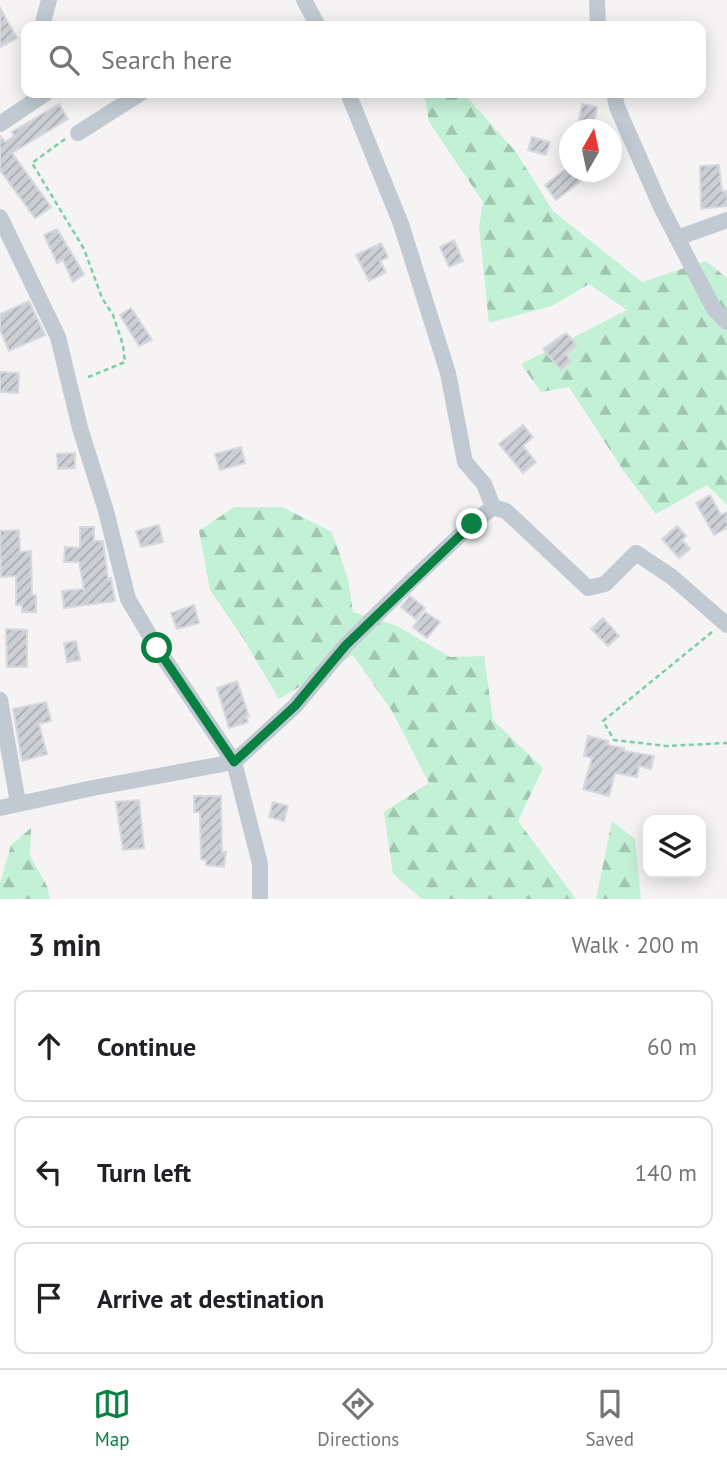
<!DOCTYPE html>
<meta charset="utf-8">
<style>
body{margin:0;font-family:"PT Sans",sans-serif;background:#f6f6f6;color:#202124}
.controls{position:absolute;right:21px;bottom:21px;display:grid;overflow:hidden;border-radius:14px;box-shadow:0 4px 18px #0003}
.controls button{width:63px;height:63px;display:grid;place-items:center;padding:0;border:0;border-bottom:2px solid #e0e0e0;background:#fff;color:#202124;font:35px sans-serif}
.compass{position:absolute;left:559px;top:119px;width:63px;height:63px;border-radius:50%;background:#fff;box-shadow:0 4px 18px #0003;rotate:9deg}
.stop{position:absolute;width:21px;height:21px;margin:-16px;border:5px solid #0b8043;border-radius:50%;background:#fff}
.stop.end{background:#0b8043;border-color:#fff;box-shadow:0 2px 7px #0008}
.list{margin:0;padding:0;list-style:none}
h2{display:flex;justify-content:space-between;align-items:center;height:91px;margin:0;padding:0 28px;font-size:30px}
h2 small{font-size:23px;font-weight:400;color:#757577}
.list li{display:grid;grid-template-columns:46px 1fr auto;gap:21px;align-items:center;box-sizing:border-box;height:112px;margin:0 14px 14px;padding:0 14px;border:2px solid #e0e0e0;border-radius:14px}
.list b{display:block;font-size:26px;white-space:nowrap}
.list em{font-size:23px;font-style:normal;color:#757577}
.icon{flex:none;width:38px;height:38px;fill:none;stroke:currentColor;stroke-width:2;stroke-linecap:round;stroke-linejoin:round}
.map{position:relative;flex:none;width:727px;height:899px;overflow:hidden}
.search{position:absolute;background:#fff;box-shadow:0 4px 18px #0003;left:21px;right:21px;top:21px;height:77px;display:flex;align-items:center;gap:18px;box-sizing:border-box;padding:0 24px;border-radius:14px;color:#757577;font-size:26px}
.sheet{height:469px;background:#fff}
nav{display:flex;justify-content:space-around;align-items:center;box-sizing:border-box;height:98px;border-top:2px solid #e0e0e0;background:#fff;font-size:19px;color:#757577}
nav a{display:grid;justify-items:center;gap:4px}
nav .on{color:#0b8043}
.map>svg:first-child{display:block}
</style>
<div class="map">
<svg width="727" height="899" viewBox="0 0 727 899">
<defs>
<pattern id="forest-firs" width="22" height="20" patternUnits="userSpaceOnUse" patternTransform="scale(1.75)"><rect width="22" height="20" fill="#c3f1d5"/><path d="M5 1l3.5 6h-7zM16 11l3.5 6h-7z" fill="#a0c6b0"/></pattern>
<pattern id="building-hatch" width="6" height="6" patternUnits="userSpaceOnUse" patternTransform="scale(1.75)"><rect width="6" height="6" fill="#cdcfd5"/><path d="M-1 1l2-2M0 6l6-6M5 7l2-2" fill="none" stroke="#a8abb0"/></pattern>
</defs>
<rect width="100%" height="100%" fill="#f5f3f3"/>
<g fill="url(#forest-firs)">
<polygon points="424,93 463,93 516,152 553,211 642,282 706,261 727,278 727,505 707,485 656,514 623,470 569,387 541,392 521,364 627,310 589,284 552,306 489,323 479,227 483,202 429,122"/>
<polygon points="234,507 282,507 332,532 348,579 353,612 397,626 450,657 484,656 493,720 543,768 518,821 576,899 422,899 393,874 384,812 429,783 392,711 353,655 279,699 243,638 210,590 199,531"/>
<polygon points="612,821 635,839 641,899 596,899"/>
<polygon points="31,828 30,856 47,886 50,899 0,899 0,884 11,845"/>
</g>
<g fill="url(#building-hatch)" stroke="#d7d9de" stroke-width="2">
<polygon points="0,8 17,38 0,47"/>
<polygon points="59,104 68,119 12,153 51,207 35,218 0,170 0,136 5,142 14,136 12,132"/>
<polygon points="582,104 597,107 593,130 577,130"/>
<polygon points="532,137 550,142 546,155 528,150"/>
<polygon points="719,165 722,191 727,191 727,206 701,209 700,166"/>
<polygon points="570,166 570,172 578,172 582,180 556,200 545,185"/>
<polygon points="57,229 84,274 73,282 63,260 57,263 44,235"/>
<polygon points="454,240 463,261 449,267 440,247"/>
<polygon points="381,243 388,257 380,261 386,272 369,281 356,255"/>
<polygon points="29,301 45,335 9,351 0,330 0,314"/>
<polygon points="131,308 152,340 139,346 120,315"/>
<polygon points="566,333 577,345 566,354 571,361 561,370 543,349"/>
<polygon points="0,372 19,373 18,393 0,392"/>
<polygon points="523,425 533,437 523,446 536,462 523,473 499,444"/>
<polygon points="241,447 245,463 220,470 215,454"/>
<polygon points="75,453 75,468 58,469 57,454"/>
<polygon points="710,495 721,515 727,512 727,528 714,535 696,503"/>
<polygon points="159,525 163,542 141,547 136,531"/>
<polygon points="677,526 686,536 682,540 690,549 679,558 662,539"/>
<polygon points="80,527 94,527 94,541 103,541 108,579 111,578 115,601 64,608 62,591 84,589 79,562 64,562 65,547 80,548"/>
<polygon points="19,530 20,552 31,551 32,595 36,595 36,612 22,612 22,605 16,605 16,576 1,577 0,531"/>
<polygon points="410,596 425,608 416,619 401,607"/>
<polygon points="194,605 199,623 177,629 171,613"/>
<polygon points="425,612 440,622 427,638 413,627"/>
<polygon points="603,618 619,636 608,646 591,629"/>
<polygon points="6,629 27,630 27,667 7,667"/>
<polygon points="76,641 80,660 67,662 64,643"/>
<polygon points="237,681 249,716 246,717 248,722 229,728 217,688"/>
<polygon points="46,702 51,721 39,724 47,754 22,761 13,709"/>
<polygon points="588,736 608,741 608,745 624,748 624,751 654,756 651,769 639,766 637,777 615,773 609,796 583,789 592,758 584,756"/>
<polygon points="194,796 221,796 222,852 226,852 224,867 206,865 206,860 201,859 200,812 194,812"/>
<polygon points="139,800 144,848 123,850 116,802"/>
<polygon points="273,802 288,806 284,821 269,817"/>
</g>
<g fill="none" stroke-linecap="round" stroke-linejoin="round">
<g stroke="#7ad0a6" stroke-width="2.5" stroke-dasharray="5 3.5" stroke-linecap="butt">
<polyline points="65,139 32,163 84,249 102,298 113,315 123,345 125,362 86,378"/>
<polyline points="712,632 603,721 614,740 666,746 727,743"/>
</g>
<g stroke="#c1cad2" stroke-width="16">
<polyline points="304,0 318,26"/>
<polyline points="597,0 598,26"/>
<polyline points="42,26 49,0"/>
<polyline points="348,93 401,224 448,373 465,462 484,484 493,507 506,511 588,588 605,584 636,553 672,577 727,625"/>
<polyline points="614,93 617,107 661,207 714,309 727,322"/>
<polyline points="0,124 46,93"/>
<polyline points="78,133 141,93"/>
<polyline points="0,217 58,337 80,428 106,511 128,599 157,648 234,762 260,864 260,899"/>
<polyline points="677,238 727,220"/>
<polyline points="0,700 18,803"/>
<polyline points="0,808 93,788 234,762 295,706 346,645 411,581 472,524 493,507"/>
</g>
</g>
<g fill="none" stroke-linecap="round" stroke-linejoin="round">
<polyline stroke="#0b8043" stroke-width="9" points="157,648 234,762 295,706 346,645 472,524"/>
</g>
</svg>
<div class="controls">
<button><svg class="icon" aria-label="layers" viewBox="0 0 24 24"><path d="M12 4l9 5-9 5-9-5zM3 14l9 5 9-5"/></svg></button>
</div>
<svg class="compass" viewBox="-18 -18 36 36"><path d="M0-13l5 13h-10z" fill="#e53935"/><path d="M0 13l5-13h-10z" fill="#757577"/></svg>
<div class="stop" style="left:157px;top:648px"></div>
<div class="stop end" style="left:472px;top:524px"></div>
<div class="search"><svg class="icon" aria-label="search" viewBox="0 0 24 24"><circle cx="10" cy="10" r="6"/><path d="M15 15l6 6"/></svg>Search here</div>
</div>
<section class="sheet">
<h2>3 min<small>Walk · 200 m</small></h2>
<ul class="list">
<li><svg class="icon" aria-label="ahead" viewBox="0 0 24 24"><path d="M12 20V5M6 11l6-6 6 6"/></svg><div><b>Continue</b></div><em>60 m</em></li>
<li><svg class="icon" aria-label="left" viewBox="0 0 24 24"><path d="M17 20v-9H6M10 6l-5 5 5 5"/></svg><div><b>Turn left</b></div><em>140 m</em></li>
<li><svg class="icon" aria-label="arrive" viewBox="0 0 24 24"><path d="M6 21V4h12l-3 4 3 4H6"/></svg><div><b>Arrive at destination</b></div></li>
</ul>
</section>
<nav>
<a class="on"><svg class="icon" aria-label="map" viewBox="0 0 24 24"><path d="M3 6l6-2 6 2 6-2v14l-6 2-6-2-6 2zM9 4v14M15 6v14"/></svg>Map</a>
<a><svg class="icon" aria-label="directions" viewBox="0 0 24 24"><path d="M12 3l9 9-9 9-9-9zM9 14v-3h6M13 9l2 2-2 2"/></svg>Directions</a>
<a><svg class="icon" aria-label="saved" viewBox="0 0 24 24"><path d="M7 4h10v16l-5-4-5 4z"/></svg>Saved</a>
</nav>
